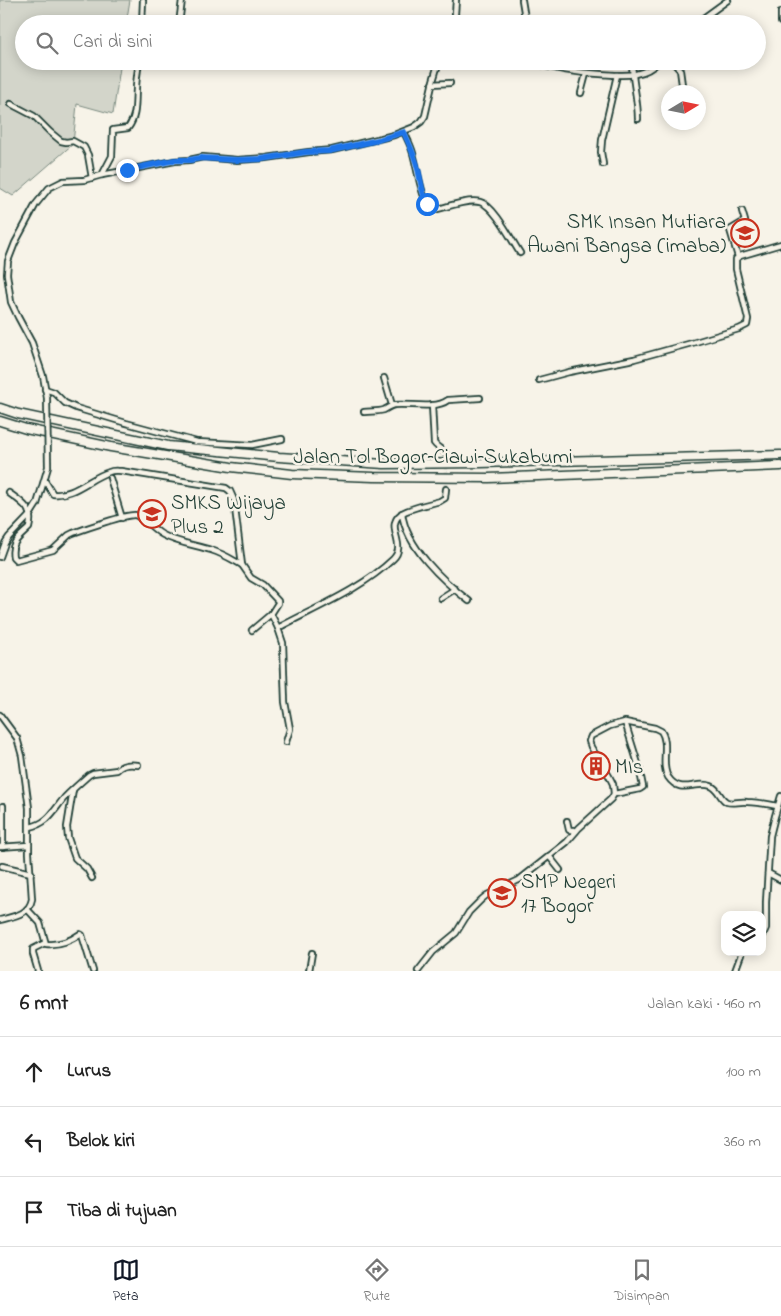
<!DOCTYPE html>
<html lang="id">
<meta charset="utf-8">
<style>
body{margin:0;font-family:"Indie Flower",sans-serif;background:#f2f2f2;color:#222}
.controls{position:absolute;right:15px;bottom:15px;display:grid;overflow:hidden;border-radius:10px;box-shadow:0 2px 12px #0003}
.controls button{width:45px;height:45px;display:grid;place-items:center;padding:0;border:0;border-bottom:1px solid #e0e0e0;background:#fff;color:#222;font:25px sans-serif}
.compass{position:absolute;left:661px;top:85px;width:45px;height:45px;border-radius:50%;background:#fff;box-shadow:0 2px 12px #0003;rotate:80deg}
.stop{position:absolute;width:15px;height:15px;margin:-11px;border:4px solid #1a73e8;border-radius:50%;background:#fff}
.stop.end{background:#1a73e8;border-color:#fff;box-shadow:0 1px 5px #0008}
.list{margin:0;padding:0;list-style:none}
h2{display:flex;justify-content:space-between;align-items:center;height:65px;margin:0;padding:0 20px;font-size:21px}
h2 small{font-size:16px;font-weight:400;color:#767676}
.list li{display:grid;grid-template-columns:32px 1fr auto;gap:15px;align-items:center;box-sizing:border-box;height:70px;padding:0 20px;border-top:1px solid #e0e0e0}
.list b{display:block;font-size:19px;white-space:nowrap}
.list em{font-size:16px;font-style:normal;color:#767676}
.icon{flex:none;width:28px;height:28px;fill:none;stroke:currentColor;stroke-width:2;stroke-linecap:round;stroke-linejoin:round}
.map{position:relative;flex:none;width:781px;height:971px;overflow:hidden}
.search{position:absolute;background:#fff;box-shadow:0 2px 12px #0003;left:15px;right:15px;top:15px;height:55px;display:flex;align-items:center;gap:12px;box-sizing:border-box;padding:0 18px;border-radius:28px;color:#767676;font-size:19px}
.sheet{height:275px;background:#fff}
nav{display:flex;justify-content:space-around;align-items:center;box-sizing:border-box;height:70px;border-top:1px solid #e0e0e0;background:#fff;font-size:14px;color:#767676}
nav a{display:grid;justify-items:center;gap:2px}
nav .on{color:#111827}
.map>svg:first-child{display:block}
</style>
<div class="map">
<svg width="781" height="971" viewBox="0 0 781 971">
<rect width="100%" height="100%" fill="#f7f3e8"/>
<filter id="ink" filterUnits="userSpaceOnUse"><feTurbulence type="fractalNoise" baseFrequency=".02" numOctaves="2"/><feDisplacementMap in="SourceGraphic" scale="10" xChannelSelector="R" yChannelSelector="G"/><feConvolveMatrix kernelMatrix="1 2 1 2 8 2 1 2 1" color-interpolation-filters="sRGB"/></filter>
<g filter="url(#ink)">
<polygon fill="#d3d5ca" stroke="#79897f" points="0,0 130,0 126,24 24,24 24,61 121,61 113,114 77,104 73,144 13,196 0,188"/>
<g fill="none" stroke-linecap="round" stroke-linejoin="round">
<polyline stroke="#cccfc4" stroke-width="4.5" stroke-dasharray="4.5 2" stroke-linecap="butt" points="446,489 446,454"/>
<defs>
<g id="street">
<polyline points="456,0 455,14 457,24"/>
<polyline points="522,0 526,24"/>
<polyline points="781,12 781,22"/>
<polyline points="142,24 143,0"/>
<polyline points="179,24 182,0"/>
<polyline points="695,24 728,0"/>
<path d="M528 61C553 69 574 73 600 74 621 75 643 79 659 61"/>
<path d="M632 61C632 81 638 99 638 119"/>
<polyline points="672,61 680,70 683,92"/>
<polyline points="432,84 450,83"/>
<polyline points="581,93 586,74"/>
<polyline points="11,104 34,116 50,132 61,141 66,142 73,141 84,147 88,155 92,178"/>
<path d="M404 132C407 138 410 144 412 150 417 164 421 205 434 210 447 207 467 199 480 202 494 205 512 241 520 253"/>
<polyline points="603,164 601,152 602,140 617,75"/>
<path d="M102 175 112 156 113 130 128 128C137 116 135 103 136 89 136 80 138 70 139 61"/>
<polyline points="738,257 730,230 745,221 742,211"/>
<polyline points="384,378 392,405"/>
<polyline points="539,380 569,372 634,359 692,343 739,329 747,325 748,319 736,269 736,259 740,256 781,244"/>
<polyline points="45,389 54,392 65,403 76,408 126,423 197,442 252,445 282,439"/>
<polyline points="47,398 43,376 32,343 18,317 11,302 7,274 8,261 15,243 36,204 49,188 63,181 84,180 102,175 175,161 189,160 203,157 237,160 266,158 309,152 332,150 394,135 414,127 421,122 425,116 433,81 439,61"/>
<path d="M432 405 434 443C437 448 443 449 446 454"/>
<path d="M364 412C370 411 378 412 384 410 388 408 390 406 394 405 409 403 435 410 448 400L480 398"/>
<polyline points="110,478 122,518"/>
<path d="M45 481 53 494C73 497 91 477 109 472 113 470 117 471 121 471L226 488 230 491 234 500 242 565 251 578 263 585 278 601V603L271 614 278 628 283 643 285 702 290 729 286 742"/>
<path d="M9 493C23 503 34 509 29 528 20 537 10 542 13 557L16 560 53 550 69 535 73 533C84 529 127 514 135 515 143 517 155 531 163 535 178 543 195 545 211 550 224 554 231 559 242 565"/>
<path d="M402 513C406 547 443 581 469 601"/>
<polyline points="0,557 5,543 9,537 30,515 37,504 48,467"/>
<polyline points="441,598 455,589"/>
<path d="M278 628C315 608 362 589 393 559 408 545 384 527 401 514 408 508 430 504 440 501L445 498 446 489"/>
<polyline points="252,630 271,614"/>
<path d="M0 715 17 738 22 756 29 808V853L32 899C29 915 14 916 0 920"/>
<polyline points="73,790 67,827 68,838 75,858 87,869 92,878"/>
<polyline points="614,794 640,789 643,787 639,767 625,722"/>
<polyline points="3,806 3,847"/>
<polyline points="567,821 569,830 574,830 576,831"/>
<path d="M30 827C49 823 53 811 65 797 73 789 81 782 89 775L93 773 117 770C122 764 131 764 138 765"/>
<polyline points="0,847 29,845"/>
<polyline points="549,856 560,870"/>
<polyline points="2,866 31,873"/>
<polyline points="768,873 781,880"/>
<path d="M27 909 40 923 46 944C59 945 69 942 80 934L82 935 93 971"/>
<polyline points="762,937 766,928 766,902 770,836 775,816 781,796"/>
<polyline points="38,971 33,954 33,949 45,943"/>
<polyline points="309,971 312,953"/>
<path d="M418 971 433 952 456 933 469 912 482 899 487 895 519 880 567 842 579 828 611 799 614 794 613 784 609 776 591 747 589 741 591 736 610 726 625 722 655 728 661 731C670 744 660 764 668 777 681 796 696 780 711 786 719 789 720 799 727 802 733 804 740 801 747 802 757 802 767 804 777 806"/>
<polyline points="735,971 742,952"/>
</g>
<g id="highway">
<polyline points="0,408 18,414 168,446 279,457 384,464 480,463 781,455"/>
<polyline points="0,421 26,429 111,447 231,467 292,474 374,477 489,478 781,466"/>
</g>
</defs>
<use href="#street" stroke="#1f3d34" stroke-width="8"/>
<use href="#highway" stroke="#1f3d34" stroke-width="11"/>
<use href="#street" stroke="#f7f3e8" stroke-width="4.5"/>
<use href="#highway" stroke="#f7f3e8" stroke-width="8"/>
<defs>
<polyline id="street-bridge" points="47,398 48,467"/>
</defs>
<use href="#street-bridge" stroke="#1f3d34" stroke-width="8" stroke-linecap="butt"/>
<use href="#street-bridge" stroke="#f7f3e8" stroke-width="4.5"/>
</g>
</g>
<g fill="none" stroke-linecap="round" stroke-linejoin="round" filter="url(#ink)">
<path stroke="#1a73e8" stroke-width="6" d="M127 170 175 160H190L201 158 237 160 262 159 306 152 329 151 378 140 404 132C409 144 415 156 418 169 421 181 422 193 427 204"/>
</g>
<defs>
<symbol id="school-ring" viewBox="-11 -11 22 22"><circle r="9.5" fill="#f7f3e8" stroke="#c8321e" stroke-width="1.5"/><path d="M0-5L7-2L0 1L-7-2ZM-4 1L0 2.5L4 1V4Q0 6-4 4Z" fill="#c8321e"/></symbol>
<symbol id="building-ring" viewBox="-11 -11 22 22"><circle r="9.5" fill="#f7f3e8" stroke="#c8321e" stroke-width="1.5"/><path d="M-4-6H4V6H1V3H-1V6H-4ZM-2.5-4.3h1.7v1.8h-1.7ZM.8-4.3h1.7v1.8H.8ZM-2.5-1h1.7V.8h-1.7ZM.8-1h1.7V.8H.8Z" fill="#c8321e"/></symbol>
</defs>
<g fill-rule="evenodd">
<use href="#school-ring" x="729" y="217" width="32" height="32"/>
<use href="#school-ring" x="136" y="498" width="32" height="32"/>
<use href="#building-ring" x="580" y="750" width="32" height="32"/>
<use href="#school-ring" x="486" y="877" width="32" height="32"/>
</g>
<g text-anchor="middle" stroke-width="5" stroke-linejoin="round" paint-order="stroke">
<g font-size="21" fill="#1f3d34" stroke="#f7f3e8" text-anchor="start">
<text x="726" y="228" text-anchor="end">SMK Insan Mutiara<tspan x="726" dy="24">Awani Bangsa (imaba)</tspan></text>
<text x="171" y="509">SMKS Wijaya<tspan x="171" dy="24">Plus 2</tspan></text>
<text x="615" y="773">MIs</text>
<text x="521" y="888">SMP Negeri<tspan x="521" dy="24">17 Bogor</tspan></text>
</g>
<g font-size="21" fill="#1f3d34" stroke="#f7f3e8">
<text x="433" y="463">Jalan Tol Bogor–Ciawi–Sukabumi</text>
</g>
</g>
</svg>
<div class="controls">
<button><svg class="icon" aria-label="layers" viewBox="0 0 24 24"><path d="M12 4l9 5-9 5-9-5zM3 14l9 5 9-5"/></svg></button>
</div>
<svg class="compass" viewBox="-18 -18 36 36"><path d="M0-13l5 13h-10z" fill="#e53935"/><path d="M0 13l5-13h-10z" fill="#767676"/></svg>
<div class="stop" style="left:427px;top:204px"></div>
<div class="stop end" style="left:127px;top:170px"></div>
<div class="search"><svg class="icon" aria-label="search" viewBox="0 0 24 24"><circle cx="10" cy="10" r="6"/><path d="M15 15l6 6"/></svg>Cari di sini</div>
</div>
<section class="sheet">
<h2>6 mnt<small>Jalan kaki · 460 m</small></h2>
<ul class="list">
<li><svg class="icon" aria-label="ahead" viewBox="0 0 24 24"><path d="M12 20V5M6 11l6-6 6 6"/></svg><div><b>Lurus</b></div><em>100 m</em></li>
<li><svg class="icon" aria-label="left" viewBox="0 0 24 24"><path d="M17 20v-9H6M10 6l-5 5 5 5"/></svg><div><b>Belok kiri</b></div><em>360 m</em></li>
<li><svg class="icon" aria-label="arrive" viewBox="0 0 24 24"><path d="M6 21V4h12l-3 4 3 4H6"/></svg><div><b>Tiba di tujuan</b></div></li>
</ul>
</section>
<nav>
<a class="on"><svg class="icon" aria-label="map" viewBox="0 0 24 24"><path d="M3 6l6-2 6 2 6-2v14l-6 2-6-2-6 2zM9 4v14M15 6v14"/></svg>Peta</a>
<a><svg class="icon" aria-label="directions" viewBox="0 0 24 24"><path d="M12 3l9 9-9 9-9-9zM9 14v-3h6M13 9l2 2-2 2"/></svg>Rute</a>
<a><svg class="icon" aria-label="saved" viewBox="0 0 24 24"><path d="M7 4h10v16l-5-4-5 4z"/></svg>Disimpan</a>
</nav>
